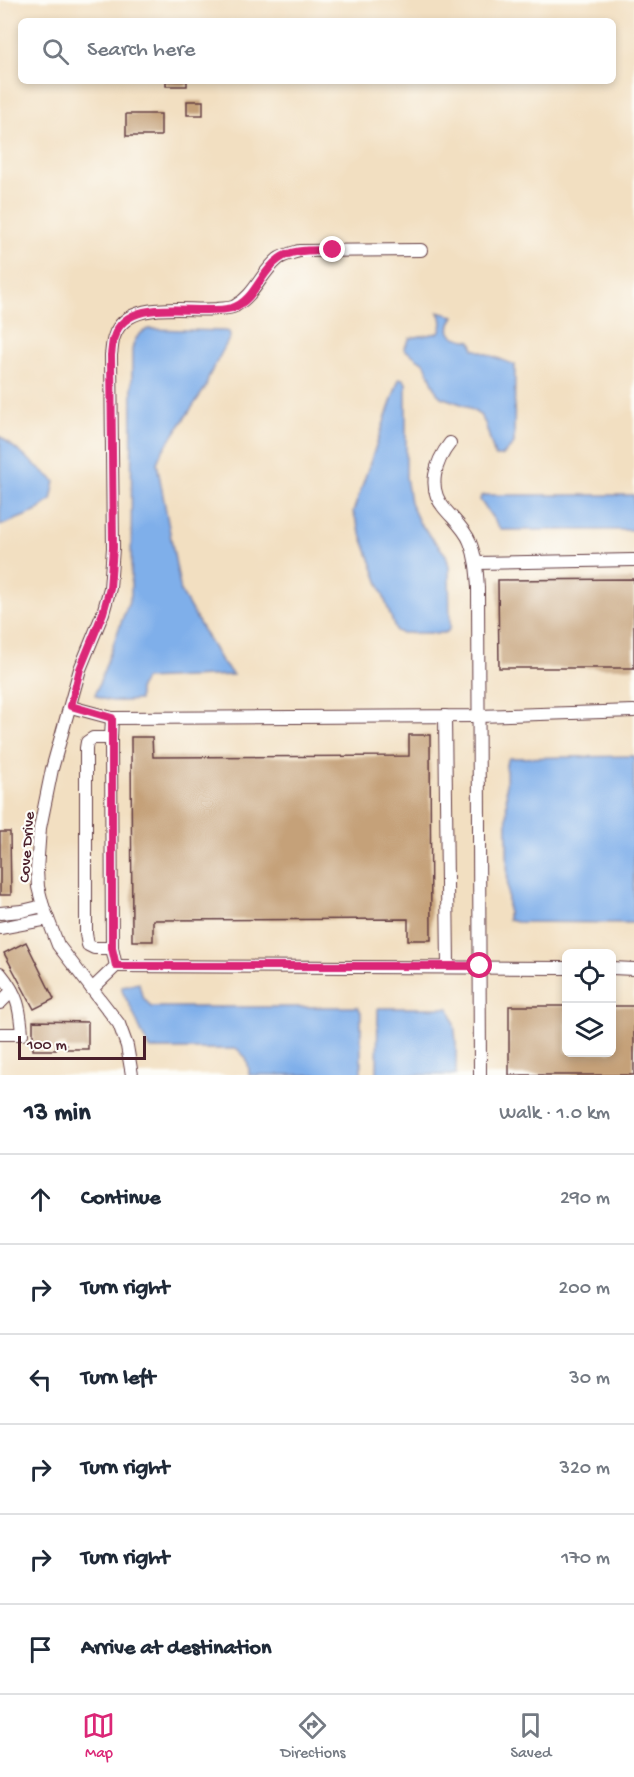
<!DOCTYPE html>
<meta charset="utf-8">
<style>
body{margin:0;font-family:"Gochi Hand",sans-serif;background:#f6f6f7;color:#1f2937}
.controls{position:absolute;right:18px;bottom:18px;display:grid;overflow:hidden;border-radius:9px;box-shadow:0 3px 9px #0003}
.controls button{width:54px;height:54px;display:grid;place-items:center;padding:0;border:0;border-bottom:2px solid #e0e1e3;background:#fff;color:#1f2937;font:30px sans-serif}
.scale{position:absolute;left:18px;bottom:15px;width:128px;box-sizing:border-box;padding-left:6px;border:3px solid #4a1f2b;border-top:0;font-size:16px;line-height:21px;white-space:nowrap;color:#4a1f2b;-webkit-text-stroke:4px #fdfcf7;paint-order:stroke}
.stop{position:absolute;width:18px;height:18px;margin:-14px;border:4px solid #db2777;border-radius:50%;background:#fff}
.stop.end{background:#db2777;border-color:#fff;box-shadow:0 2px 6px #0008}
.list{margin:0;padding:0;list-style:none}
h2{display:flex;justify-content:space-between;align-items:center;height:78px;margin:0;padding:0 24px;font-size:26px}
h2 small{font-size:20px;font-weight:400;color:#747a83}
.list li{display:grid;grid-template-columns:39px 1fr auto;gap:18px;align-items:center;box-sizing:border-box;height:90px;padding:0 24px;border-top:2px solid #e0e1e3}
.list b{display:block;font-size:22px;white-space:nowrap}
.list em{font-size:20px;font-style:normal;color:#747a83}
.icon{flex:none;width:33px;height:33px;fill:none;stroke:currentColor;stroke-width:2;stroke-linecap:round;stroke-linejoin:round}
.map{position:relative;flex:none;width:634px;height:1075px;overflow:hidden}
.search{position:absolute;background:#fff;box-shadow:0 3px 9px #0003;left:18px;right:18px;top:18px;height:66px;display:flex;align-items:center;gap:15px;box-sizing:border-box;padding:0 21px;border-radius:9px;color:#747a83;font-size:22px}
.sheet{height:618px;background:#fff}
nav{display:flex;justify-content:space-around;align-items:center;box-sizing:border-box;height:84px;border-top:2px solid #e0e1e3;background:#fff;font-size:16px;color:#747a83}
nav a{display:grid;justify-items:center;gap:3px}
nav .on{color:#db2777}
.map>svg:first-child{display:block}
</style>
<div class="map">
<svg width="634" height="1075" viewBox="0 0 634 1075">
<rect width="100%" height="100%" fill="#fdfcf7"/>
<filter id="ink" filterUnits="userSpaceOnUse"><feTurbulence type="fractalNoise" baseFrequency=".0167" numOctaves="2"/><feDisplacementMap in="SourceGraphic" scale="12" xChannelSelector="R" yChannelSelector="G"/><feConvolveMatrix kernelMatrix="1 2 1 2 8 2 1 2 1" color-interpolation-filters="sRGB"/></filter>
<filter id="wash" filterUnits="userSpaceOnUse"><feTurbulence type="fractalNoise" baseFrequency=".008" numOctaves="4" result="noise"/><feDisplacementMap in="SourceGraphic" scale="24" xChannelSelector="R" yChannelSelector="G"/><feGaussianBlur stdDeviation="1.35" result="paint"/><feColorMatrix in="noise" values="0 0 0 0 0 0 0 0 0 0 0 0 0 0 0 0 0 1.4 0 .05"/><feComposite in="paint" operator="in"/></filter>
<g filter="url(#wash)">
<rect width="100%" height="100%" fill="#f2dfc1"/>
<g fill="#7fafea" stroke="#64678a" stroke-width="1.5">
<path d="M438 312 454 316C442 336 455 338 471 341L474 349 515 365 514 444 502 456H495L485 423 480 415 464 405 441 397 437 393 425 364 404 349 410 338 438 333C443 328 443 317 438 312Z"/>
<path d="M148 329 224 331 229 332 230 337 208 378 206 387 161 453 157 463 181 592 221 661 233 675 144 679 139 690V700C124 701 108 704 95 695L131 595 132 350C134 339 138 334 148 329Z"/>
<polygon points="399,379 403,379 406,383 406,477 410,502 419,522 446,555 449,566 450,628 448,631 444,633 401,633 396,631 353,512"/>
<polygon points="0,436 55,481 51,500 35,512 0,526"/>
<polygon points="486,495 634,495 634,530 501,530 480,500 481,496"/>
<polygon points="634,756 634,923 516,922 508,920 506,764 509,758"/>
<path d="M139 983 142 996 151 1007H358L361 1012V1075H249C249 1063 247 1057 237 1049H151C144 1043 135 1015 129 1004 126 998 121 993 122 986Z"/>
<path d="M378 1008H449C458 1028 456 1054 456 1075H377Z"/>
</g>
<g id="blocks">
<g fill="#c5a179">
<rect x="166" y="81" width="21" height="5"/>
<rect x="187" y="101" width="16" height="14"/>
<rect x="126" y="114" width="35" height="22"/>
<polygon points="634,579 634,668 499,668 498,580"/>
<polygon points="409,735 430,735 431,940 408,940 408,919 153,920 153,941 132,941 131,737 152,737 153,757 409,756"/>
<polygon points="0,832 10,832 11,895 0,895"/>
<polygon points="26,942 54,999 34,1009 4,953"/>
<polygon points="509,1006 566,1006 566,1052 612,1052 612,1006 634,1006 634,1075 509,1075"/>
<polygon points="33,1021 88,1022 88,1049 66,1049 66,1045 56,1045 56,1050 33,1050"/>
</g>
</g>
</g>
<g filter="url(#ink)">
<use href="#blocks" fill-opacity="0" stroke="#633c42" stroke-width="1.5"/>
<g fill="none" stroke-linecap="round" stroke-linejoin="round">
<defs>
<g id="minor">
<path d="M450 443C435 462 427 488 444 508 453 519 465 529 470 542 476 557 477 572 478 588L480 1075"/>
<polyline points="477,563 634,560"/>
<polyline points="71,707 112,718 479,716 634,711"/>
<polyline points="445,716 448,966"/>
<polyline points="111,738 112,948"/>
<polyline points="0,913 22,911 43,906"/>
<polyline points="0,928 48,919"/>
<polyline points="116,966 566,968"/>
<polyline points="612,968 634,969"/>
<path d="M0 973C18 995 20 1008 22 1034H0"/>
<polyline points="92,989 116,966 112,948 94,948 88,945 86,934 86,748 87,742 93,738 111,738 112,718"/>
<polyline points="0,1003 12,991"/>
<path d="M132 1075 127 1046 119 1024 58 945 43 906 38 887 37 870 40 828 52 769 80 669 103 613 110 588 113 548 111 355C112 349 112 342 114 337 126 298 186 312 217 309 223 308 230 309 235 306 255 295 261 273 278 259 283 255 292 253 299 251L421 250"/>
</g>
</defs>
<use href="#minor" stroke="#633c42" stroke-width="14"/>
<use href="#minor" stroke="#fff" stroke-width="12"/>
</g>
</g>
<g fill="none" stroke-linecap="round" stroke-linejoin="round" filter="url(#ink)">
<path stroke="#db2777" stroke-width="8" d="M333 250C315 251 293 248 279 259 260 272 255 301 232 308 198 317 128 293 114 337 112 342 112 349 111 355L113 548 110 588 103 613 80 669 71 706 112 718V948L116 966H480"/>
</g>
<g text-anchor="middle" stroke-width="4.5" stroke-linejoin="round" paint-order="stroke">
<g font-size="16" fill="#4a1f2b" stroke="#fdfcf7">
<text transform="translate(25 847) rotate(-86)" y="6">Cove Drive</text>
</g>
</g>
</svg>
<div class="controls">
<button><svg class="icon" aria-label="locate" viewBox="0 0 24 24"><circle cx="12" cy="12" r="6"/><path d="M12 2v4M12 18v4M2 12h4M18 12h4"/></svg></button>
<button><svg class="icon" aria-label="layers" viewBox="0 0 24 24"><path d="M12 4l9 5-9 5-9-5zM3 14l9 5 9-5"/></svg></button>
</div>
<div class="scale">100 m</div>
<div class="stop" style="left:480px;top:966px"></div>
<div class="stop end" style="left:333px;top:250px"></div>
<div class="search"><svg class="icon" aria-label="search" viewBox="0 0 24 24"><circle cx="10" cy="10" r="6"/><path d="M15 15l6 6"/></svg>Search here</div>
</div>
<section class="sheet">
<h2>13 min<small>Walk · 1.0 km</small></h2>
<ul class="list">
<li><svg class="icon" aria-label="ahead" viewBox="0 0 24 24"><path d="M12 20V5M6 11l6-6 6 6"/></svg><div><b>Continue</b></div><em>290 m</em></li>
<li><svg class="icon" aria-label="right" viewBox="0 0 24 24"><path d="M7 20v-9h11M14 6l5 5-5 5"/></svg><div><b>Turn right</b></div><em>200 m</em></li>
<li><svg class="icon" aria-label="left" viewBox="0 0 24 24"><path d="M17 20v-9H6M10 6l-5 5 5 5"/></svg><div><b>Turn left</b></div><em>30 m</em></li>
<li><svg class="icon" aria-label="right" viewBox="0 0 24 24"><path d="M7 20v-9h11M14 6l5 5-5 5"/></svg><div><b>Turn right</b></div><em>320 m</em></li>
<li><svg class="icon" aria-label="right" viewBox="0 0 24 24"><path d="M7 20v-9h11M14 6l5 5-5 5"/></svg><div><b>Turn right</b></div><em>170 m</em></li>
<li><svg class="icon" aria-label="arrive" viewBox="0 0 24 24"><path d="M6 21V4h12l-3 4 3 4H6"/></svg><div><b>Arrive at destination</b></div></li>
</ul>
</section>
<nav>
<a class="on"><svg class="icon" aria-label="map" viewBox="0 0 24 24"><path d="M3 6l6-2 6 2 6-2v14l-6 2-6-2-6 2zM9 4v14M15 6v14"/></svg>Map</a>
<a><svg class="icon" aria-label="directions" viewBox="0 0 24 24"><path d="M12 3l9 9-9 9-9-9zM9 14v-3h6M13 9l2 2-2 2"/></svg>Directions</a>
<a><svg class="icon" aria-label="saved" viewBox="0 0 24 24"><path d="M7 4h10v16l-5-4-5 4z"/></svg>Saved</a>
</nav>
